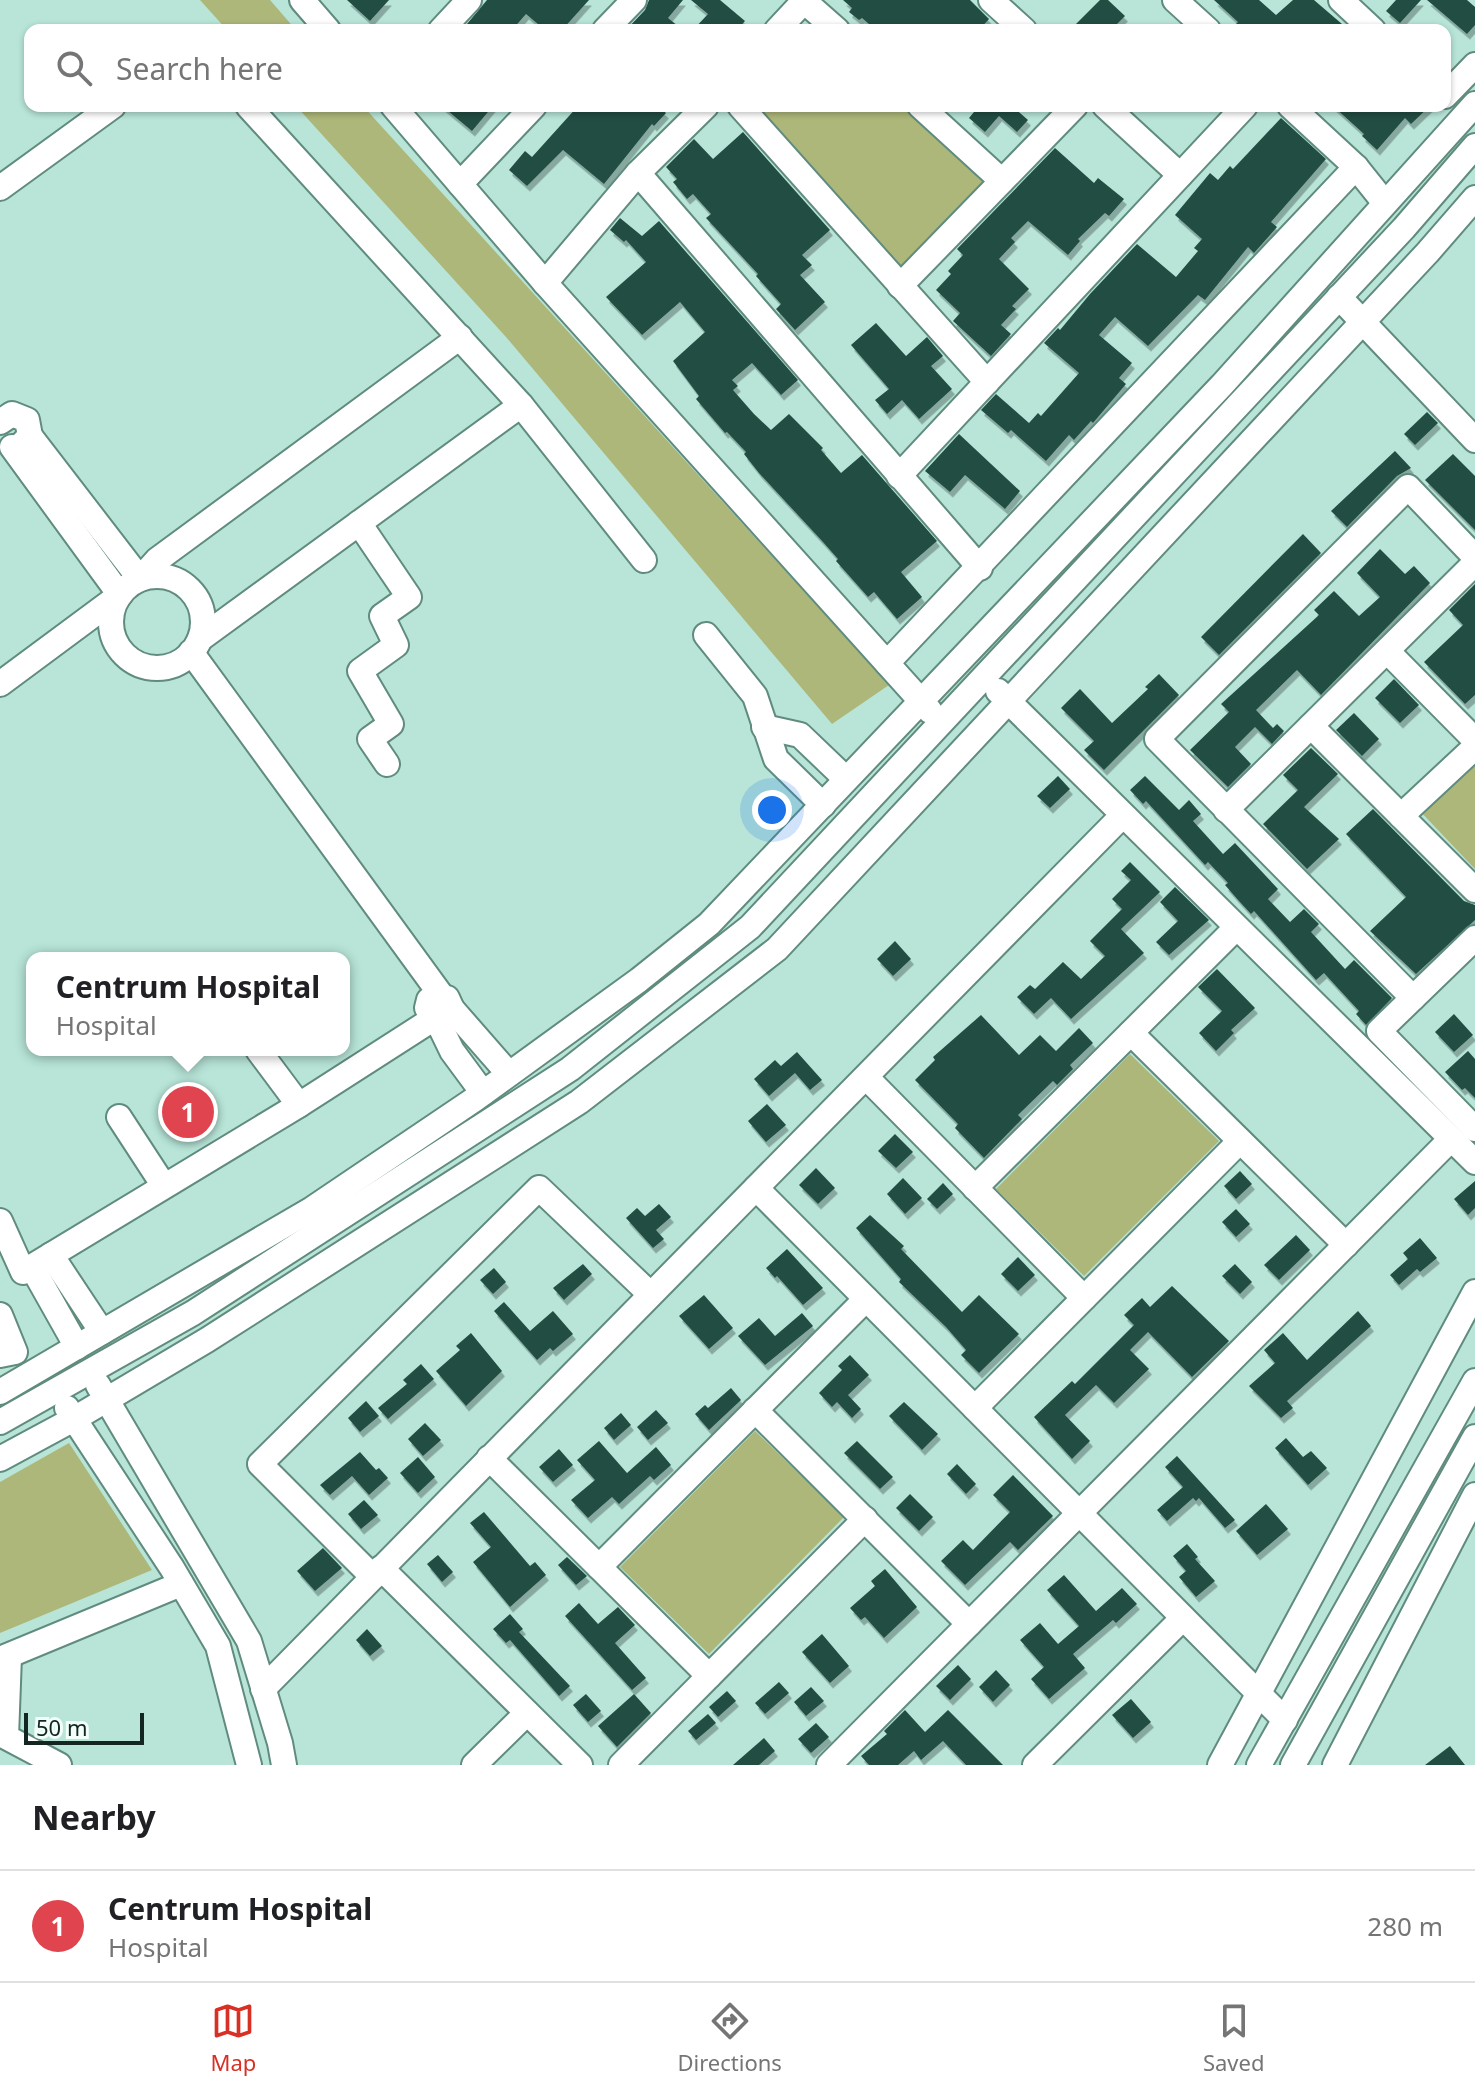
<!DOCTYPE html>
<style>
body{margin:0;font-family:"Noto Sans",sans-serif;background:#f6f6f6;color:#202124}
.scale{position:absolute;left:24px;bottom:20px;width:120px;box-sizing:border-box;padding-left:8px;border:4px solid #142621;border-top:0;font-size:22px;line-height:28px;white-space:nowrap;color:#142621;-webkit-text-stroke:6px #f1fefa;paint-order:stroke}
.you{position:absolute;left:772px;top:810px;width:28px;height:28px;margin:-20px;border:6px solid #fff;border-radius:50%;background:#1a73e8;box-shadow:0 0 0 12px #1a73e833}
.badge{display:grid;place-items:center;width:52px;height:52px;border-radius:50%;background:#d93025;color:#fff;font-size:26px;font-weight:700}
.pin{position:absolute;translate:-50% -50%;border:4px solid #fff;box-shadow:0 2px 8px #0006}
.popup{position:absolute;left:26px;top:952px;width:324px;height:104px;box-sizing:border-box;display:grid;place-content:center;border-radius:16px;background:#fff;filter:drop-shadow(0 2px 6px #0005);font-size:26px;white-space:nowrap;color:#757577}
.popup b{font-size:30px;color:#202124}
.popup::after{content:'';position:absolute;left:50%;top:100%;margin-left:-16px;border:16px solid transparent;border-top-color:#fff}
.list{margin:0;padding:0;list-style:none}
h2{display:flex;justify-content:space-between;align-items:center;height:104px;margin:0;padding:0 32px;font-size:34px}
h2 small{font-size:26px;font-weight:400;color:#757577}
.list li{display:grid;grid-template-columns:52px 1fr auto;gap:24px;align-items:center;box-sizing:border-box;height:112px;padding:0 32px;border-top:2px solid #e0e0e0}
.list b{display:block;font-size:30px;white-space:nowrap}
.list p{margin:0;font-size:26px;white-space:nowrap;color:#757577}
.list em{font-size:26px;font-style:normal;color:#757577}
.icon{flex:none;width:44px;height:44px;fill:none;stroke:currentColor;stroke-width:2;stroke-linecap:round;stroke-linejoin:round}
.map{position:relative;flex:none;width:1475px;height:1765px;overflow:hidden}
.search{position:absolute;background:#fff;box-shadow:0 2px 6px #0004;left:24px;right:24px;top:24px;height:88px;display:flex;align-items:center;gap:20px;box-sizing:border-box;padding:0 28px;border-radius:16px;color:#757577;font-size:30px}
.sheet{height:216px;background:#fff}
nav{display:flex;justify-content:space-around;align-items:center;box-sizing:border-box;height:112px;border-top:2px solid #e0e0e0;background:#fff;font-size:22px;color:#757577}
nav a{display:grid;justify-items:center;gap:4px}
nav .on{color:#d93025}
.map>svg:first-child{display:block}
</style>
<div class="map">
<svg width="1475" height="1765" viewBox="0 0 1475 1765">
<defs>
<filter id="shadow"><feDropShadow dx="3" dy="5.5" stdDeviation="0" flood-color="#0004"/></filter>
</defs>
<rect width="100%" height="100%" fill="#b8e5d8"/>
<g fill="#adb779">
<polygon points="200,0 270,0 296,30 227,30"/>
<polygon points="296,106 363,106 889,685 832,724 506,337"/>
<polygon points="749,106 904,106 985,179 901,274"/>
<polygon points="1475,755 1475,869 1418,809"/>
<polygon points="1130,1054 1219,1141 1084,1276 996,1189"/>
<polygon points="755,1431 844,1517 709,1654 620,1567"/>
<polygon points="69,1443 152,1570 0,1633 0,1482"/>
</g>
<g fill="#234d43" filter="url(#shadow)">
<polygon points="347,0 389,0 370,21"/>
<polygon points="487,0 589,0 562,30 545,30 526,14 512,30 462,30"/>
<polygon points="649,0 683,0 668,18 683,30 626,30 645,10"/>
<polygon points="691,0 720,0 745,21 737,30 693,30 708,14"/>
<polygon points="843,0 970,0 989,19 979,30 876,30 862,18 859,20 849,12 852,8"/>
<polygon points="1100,0 1108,0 1125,16 1111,30 1070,30"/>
<polygon points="1214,0 1259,0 1276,15 1293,0 1314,0 1349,30 1230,30 1238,22"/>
<polygon points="1396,0 1421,0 1400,23 1386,11"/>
<polygon points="1427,0 1467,0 1475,7 1475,25 1467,34"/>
<polygon points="442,106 493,106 472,131"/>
<polygon points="578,106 658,106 666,113 654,126 652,124 604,184 563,150 527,186 509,170 525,151 532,157"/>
<polygon points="979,106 1012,106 1028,120 1017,132 999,116 985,132 969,118"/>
<polygon points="1333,106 1430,106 1411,124 1405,118 1377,150 1362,136 1364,134"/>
<polygon points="1281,118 1326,159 1271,222 1277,227 1254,253 1248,247 1205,300 1198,295 1148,346 1115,317 1099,335 1132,363 1119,378 1126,384 1093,423 1091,421 1074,440 1069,435 1046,461 1011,430 1008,433 981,410 996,394 1029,423 1038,413 1041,416 1079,373 1044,343 1058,328 1060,330 1090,294 1137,244 1176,277 1198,251 1194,248 1202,239 1175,215 1210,173 1218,180 1230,166 1233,169"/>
<polygon points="743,132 830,230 802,255 812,265 800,275 825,302 795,330 776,309 781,304 756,276 758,274 706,218 711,214 693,194 687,199 673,182 677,179 666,167 694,139 713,159"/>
<polygon points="1055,148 1094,183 1098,178 1124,199 1109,216 1105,213 1078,239 1080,241 1068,255 1028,221 1011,238 1015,242 999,259 1029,289 1012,306 1016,309 1001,325 1011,334 991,356 953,321 960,313 936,290 951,274 948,271 963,255 957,249"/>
<polygon points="620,218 642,236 659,221 798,380 781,395 752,363 732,380 738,386 733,390 754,414 771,430 789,414 823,448 821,450 841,473 862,455 937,541 901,572 922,597 897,619 874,592 868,597 836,561 838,559 823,542 759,473 744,454 746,452 727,432 725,433 696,399 699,396 673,361 705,332 680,302 642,335 606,297 646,262 626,240 624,242 610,230"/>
<polygon points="876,323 906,356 927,337 943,356 931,366 952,389 919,419 902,400 887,414 875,400 889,389 851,345"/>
<polygon points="1427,412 1438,423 1415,445 1404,434"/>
<polygon points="959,434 1020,491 1005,509 965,475 950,492 925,471"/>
<polygon points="1395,451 1411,468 1397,476 1347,527 1331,511"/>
<polygon points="1453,454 1475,476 1475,530 1425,480"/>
<polygon points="1303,534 1321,553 1219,655 1201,637"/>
<polygon points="1380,549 1405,574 1414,566 1430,583 1321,695 1297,670 1256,710 1273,728 1277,724 1284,731 1272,744 1255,727 1235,747 1251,764 1228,787 1190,750 1229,712 1221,704 1319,615 1314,610 1334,591 1359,616 1380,597 1357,573"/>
<polygon points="1475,584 1475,695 1465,704 1424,662 1463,625 1449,610"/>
<polygon points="1159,674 1179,695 1104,770 1084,750 1094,741 1061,708 1080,689 1112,723 1148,689 1145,687"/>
<polygon points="1394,679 1419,705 1400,723 1375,698"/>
<polygon points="1354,713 1379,739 1362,756 1336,730"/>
<polygon points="1311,748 1338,774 1304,807 1339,839 1307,869 1263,824 1298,790 1283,775"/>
<polygon points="1058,776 1070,789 1050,808 1037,796"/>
<polygon points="1145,776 1179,810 1189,800 1201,814 1193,821 1223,854 1235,843 1278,889 1268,899 1290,922 1304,909 1319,924 1311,932 1345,969 1354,960 1392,998 1366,1025 1356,1014 1359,1011 1324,973 1316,980 1254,911 1251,914 1239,901 1225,885 1228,883 1208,862 1205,865 1146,801 1143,804 1130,790"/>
<polygon points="1373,809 1464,901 1475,905 1475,920 1416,974 1370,931 1406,897 1346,834"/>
<polygon points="1130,862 1160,892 1121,929 1144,953 1071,1019 1051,998 1034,1014 1017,997 1030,985 1035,989 1063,962 1081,979 1105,956 1090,941 1122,909 1112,899 1131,880 1121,871"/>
<polygon points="1175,887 1209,920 1169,955 1156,942 1178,921 1160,902"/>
<polygon points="895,941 911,959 893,976 877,959"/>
<polygon points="1217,969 1255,1008 1231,1030 1234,1033 1216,1051 1199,1033 1222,1011 1198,987"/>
<polygon points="1454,1014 1473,1035 1454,1052 1435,1032"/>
<polygon points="981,1015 1019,1055 1040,1035 1056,1051 1079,1028 1093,1043 1070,1065 1073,1069 1057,1085 1053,1081 1018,1115 1022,1119 984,1158 955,1128 958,1124 915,1080 935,1060 933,1057"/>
<polygon points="1468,1051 1475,1059 1475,1098 1465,1088 1462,1090 1445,1072"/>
<polygon points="797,1052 822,1080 810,1090 795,1073 769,1096 754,1079 775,1060 781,1066"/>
<polygon points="767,1104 786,1125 766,1142 748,1121"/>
<polygon points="895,1134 913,1152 896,1168 878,1151"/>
<polygon points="816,1168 835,1188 818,1204 799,1185"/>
<polygon points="1240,1171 1252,1184 1236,1199 1224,1186"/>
<polygon points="903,1178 922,1198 905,1214 887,1194"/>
<polygon points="1475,1181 1475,1208 1468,1215 1454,1199"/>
<polygon points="943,1183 953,1194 937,1209 927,1199"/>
<polygon points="659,1204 671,1217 656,1230 664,1239 653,1248 626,1218 637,1208 645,1216"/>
<polygon points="1236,1209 1250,1224 1236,1237 1222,1222"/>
<polygon points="870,1215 904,1246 901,1249 962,1312 979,1295 1019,1334 979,1373 961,1355 966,1350 946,1327 899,1282 901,1279 856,1228"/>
<polygon points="1296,1235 1310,1250 1279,1280 1264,1265"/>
<polygon points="1420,1238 1437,1258 1420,1272 1417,1269 1399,1285 1390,1275 1408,1259 1403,1253"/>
<polygon points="787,1249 823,1288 803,1305 777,1276 775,1278 766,1268"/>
<polygon points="1018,1257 1035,1275 1018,1291 1001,1274"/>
<polygon points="583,1264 592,1274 564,1300 553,1288"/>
<polygon points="1235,1264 1252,1282 1240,1294 1222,1276"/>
<polygon points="494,1268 506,1282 493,1294 480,1280"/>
<polygon points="1172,1286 1229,1341 1192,1377 1148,1332 1130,1350 1149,1369 1114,1403 1096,1385 1065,1415 1090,1441 1072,1459 1034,1417 1072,1381 1075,1384 1134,1325 1124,1315 1142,1298 1150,1307"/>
<polygon points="704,1295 733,1328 709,1349 679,1316"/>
<polygon points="504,1302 530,1331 553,1311 573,1334 553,1351 550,1348 537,1360 494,1311"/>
<polygon points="1358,1311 1371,1326 1287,1401 1293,1408 1281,1418 1249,1386 1275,1363 1264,1350 1283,1333 1307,1360"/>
<polygon points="802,1313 813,1326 765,1365 738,1336 759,1318 775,1336"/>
<polygon points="471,1333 502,1371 466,1406 436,1371 460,1350 456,1346"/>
<polygon points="850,1355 869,1375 848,1395 861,1409 852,1418 837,1402 832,1407 819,1393 842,1370 838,1366"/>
<polygon points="421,1364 434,1379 388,1419 378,1408 407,1384 403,1380"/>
<polygon points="731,1388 741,1400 709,1430 695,1414 705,1405 708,1408"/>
<polygon points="366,1401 379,1416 360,1432 348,1418"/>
<polygon points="904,1402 938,1434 922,1450 889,1416"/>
<polygon points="656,1410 668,1423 648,1440 637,1427"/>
<polygon points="621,1413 631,1425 614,1440 604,1428"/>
<polygon points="425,1423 441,1440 423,1456 408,1439"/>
<polygon points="1286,1438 1303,1457 1311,1451 1327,1468 1308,1485 1275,1448"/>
<polygon points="599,1441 627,1473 656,1447 671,1465 654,1480 650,1476 619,1504 612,1497 588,1518 571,1500 595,1480 577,1460"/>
<polygon points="857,1441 893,1477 880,1489 844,1453"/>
<polygon points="559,1449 573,1465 553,1482 539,1467"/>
<polygon points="360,1452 376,1470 379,1468 388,1478 369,1495 352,1476 330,1495 320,1485"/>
<polygon points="1177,1456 1235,1520 1225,1528 1199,1498 1196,1501 1193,1498 1167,1521 1157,1510 1183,1487 1165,1467"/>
<polygon points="418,1457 435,1477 418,1493 400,1473"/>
<polygon points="957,1464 976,1484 966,1494 947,1474"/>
<polygon points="1013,1475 1053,1516 1018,1550 1010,1542 965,1585 941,1561 963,1540 973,1550 1010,1512 993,1495"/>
<polygon points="910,1494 933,1517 919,1531 896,1508"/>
<polygon points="364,1500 378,1515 361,1529 348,1514"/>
<polygon points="1266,1504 1288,1529 1257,1555 1236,1531"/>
<polygon points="484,1512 530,1566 535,1562 546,1575 510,1607 473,1562 491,1547 470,1523"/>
<polygon points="1187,1544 1198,1557 1195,1559 1215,1581 1196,1597 1179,1577 1186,1571 1173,1556"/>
<polygon points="323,1548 342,1568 315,1591 297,1571"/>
<polygon points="438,1555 453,1572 442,1582 427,1564"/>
<polygon points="567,1557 587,1576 576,1585 558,1565"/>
<polygon points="885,1569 917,1607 884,1638 865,1617 861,1620 850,1608 875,1586 871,1581"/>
<polygon points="1064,1575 1096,1611 1122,1588 1137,1604 1116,1623 1113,1620 1073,1654 1085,1668 1049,1699 1031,1679 1044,1667 1020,1640 1040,1623 1058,1644 1079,1626 1047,1590"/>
<polygon points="579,1603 598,1624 618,1607 635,1625 615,1643 646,1678 632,1690 565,1616"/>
<polygon points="510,1614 523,1629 519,1632 570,1686 559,1696 510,1640 506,1643 493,1629"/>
<polygon points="367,1629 382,1646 370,1656 356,1640"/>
<polygon points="822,1634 849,1666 830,1683 802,1652"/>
<polygon points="958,1665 971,1679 950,1700 936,1686"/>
<polygon points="996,1670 1010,1685 993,1702 979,1687"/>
<polygon points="779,1682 789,1693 765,1714 755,1703"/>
<polygon points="811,1687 824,1701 806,1716 794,1702"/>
<polygon points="727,1691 736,1701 718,1717 709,1707"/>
<polygon points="586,1694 601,1711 588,1722 573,1705"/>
<polygon points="634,1694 651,1713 617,1747 598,1726"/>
<polygon points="1131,1699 1151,1722 1133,1738 1112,1715"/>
<polygon points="905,1710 925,1732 948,1710 1003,1765 966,1765 943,1741 921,1760 914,1751 898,1765 869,1765 861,1756 887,1734 884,1731"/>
<polygon points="708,1714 716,1723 696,1740 688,1731"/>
<polygon points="816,1723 829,1737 811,1753 798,1739"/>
<polygon points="764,1738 775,1751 759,1765 733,1765"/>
<polygon points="1450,1746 1465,1765 1425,1765"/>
</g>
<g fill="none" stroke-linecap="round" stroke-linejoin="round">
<defs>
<g id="minor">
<polyline points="302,0 328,30"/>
<polyline points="991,0 1024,30"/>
<polyline points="1175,0 1208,30"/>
<polyline points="1341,0 1373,30"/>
<polyline points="804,1 837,30"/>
<polyline points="441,30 469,0"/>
<polyline points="605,30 634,0"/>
<polyline points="777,30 805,0"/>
<polyline points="1445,96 1475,65"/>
<polyline points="248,106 521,405 644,560"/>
<polyline points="393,106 545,283 930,711"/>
<polyline points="740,106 987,382"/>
<polyline points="920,106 1002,181"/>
<polyline points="1105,106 1180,175"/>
<polyline points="1290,106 1356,167 1384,202"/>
<polyline points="638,173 980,568"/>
<polyline points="460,184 534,106"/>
<polyline points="0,188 113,106"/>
<polyline points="545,283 638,173 706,106"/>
<polyline points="900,286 1075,106"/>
<polyline points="1339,297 1475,440"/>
<polyline points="0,422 12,414 27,420 30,436 20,446"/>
<polyline points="30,436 140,579 157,560 460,337"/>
<polyline points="899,476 1245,106"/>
<polyline points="359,523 409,597 382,616 396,645 360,671 391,724 370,739 387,764"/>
<circle cx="157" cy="622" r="46"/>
<polyline points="706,635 755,696 776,759 823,805"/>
<polyline points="200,639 521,405"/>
<polyline points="1387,651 1475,740"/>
<polyline points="191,652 441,995"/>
<polyline points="887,663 1356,167"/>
<polyline points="0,684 120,595 12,447"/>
<polyline points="998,691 1475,1162"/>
<polyline points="1311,726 1475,890"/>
<polyline points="764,727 800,735 846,779"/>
<polyline points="1226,810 1475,563"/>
<polyline points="1401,816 1475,747"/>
<polyline points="1475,938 1379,1031 1475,1129"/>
<polyline points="1413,998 1157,739 1408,487 1475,557"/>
<polyline points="452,1009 509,1074"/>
<polyline points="437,1020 452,1051 483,1093"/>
<polyline points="1131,1033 1346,1245"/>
<polyline points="258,1050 299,1105"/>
<polyline points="867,1078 1084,1298"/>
<polyline points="119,1117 164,1186"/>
<polyline points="756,1188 1285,1720"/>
<polyline points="975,1188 1236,928"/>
<polyline points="0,1221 23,1272 299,1105 433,1019 445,1019 452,1009 447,998 436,996 429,1000 427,1008 433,1019"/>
<polyline points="51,1255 102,1332"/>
<polyline points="32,1267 77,1347"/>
<polyline points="0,1315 15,1352 0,1355"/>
<polyline points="98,1385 249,1641 280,1743 284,1765"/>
<polyline points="0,1392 312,1209 475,1099 639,980 709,924 1222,385 1475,104"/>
<polyline points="67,1408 172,1568 218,1646 249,1765"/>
<polyline points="975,1408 1240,1141"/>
<polyline points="755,1410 969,1624"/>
<polyline points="0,1422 193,1313 570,1069 750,927 1404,228 1475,146"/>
<polyline points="489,1458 709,1676"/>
<polyline points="0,1459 74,1419 207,1340 579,1102 777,949 1428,252 1475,198"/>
<polyline points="599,1567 866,1299"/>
<polyline points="381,1568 580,1765"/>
<polyline points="373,1577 260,1464 539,1188 650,1294"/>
<polyline points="9,1656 6,1737 59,1765"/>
<polyline points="0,1659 181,1584"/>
<polyline points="263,1689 1122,816"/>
<polyline points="474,1765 527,1713"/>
<polyline points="621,1765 865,1519"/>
<polyline points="829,1765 1451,1139"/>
<polyline points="1035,1765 1183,1618"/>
<polyline points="1220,1765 1475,1292"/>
<polyline points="1259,1765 1475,1381"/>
<polyline points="1293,1765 1475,1437"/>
<polyline points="1335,1765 1475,1495"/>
</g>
</defs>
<use href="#minor" stroke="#608b7f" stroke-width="28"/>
<use href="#minor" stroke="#fff" stroke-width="24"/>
</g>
</svg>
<div class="scale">50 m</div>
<div class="you"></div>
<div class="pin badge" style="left:188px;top:1112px;background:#e0444e">1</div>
<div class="popup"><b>Centrum Hospital</b>Hospital</div>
<div class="search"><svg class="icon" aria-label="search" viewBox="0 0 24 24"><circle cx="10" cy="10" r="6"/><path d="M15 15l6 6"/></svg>Search here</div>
</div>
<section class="sheet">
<h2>Nearby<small></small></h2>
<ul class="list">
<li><span class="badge" style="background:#e0444e">1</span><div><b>Centrum Hospital</b><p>Hospital</p></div><em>280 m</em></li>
</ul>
</section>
<nav>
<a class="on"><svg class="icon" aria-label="map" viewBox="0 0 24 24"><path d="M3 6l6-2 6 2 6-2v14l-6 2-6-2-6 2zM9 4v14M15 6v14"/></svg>Map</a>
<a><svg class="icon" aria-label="directions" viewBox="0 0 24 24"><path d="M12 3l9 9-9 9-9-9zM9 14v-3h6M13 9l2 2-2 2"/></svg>Directions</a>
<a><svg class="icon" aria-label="saved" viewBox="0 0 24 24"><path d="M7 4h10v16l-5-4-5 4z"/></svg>Saved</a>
</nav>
